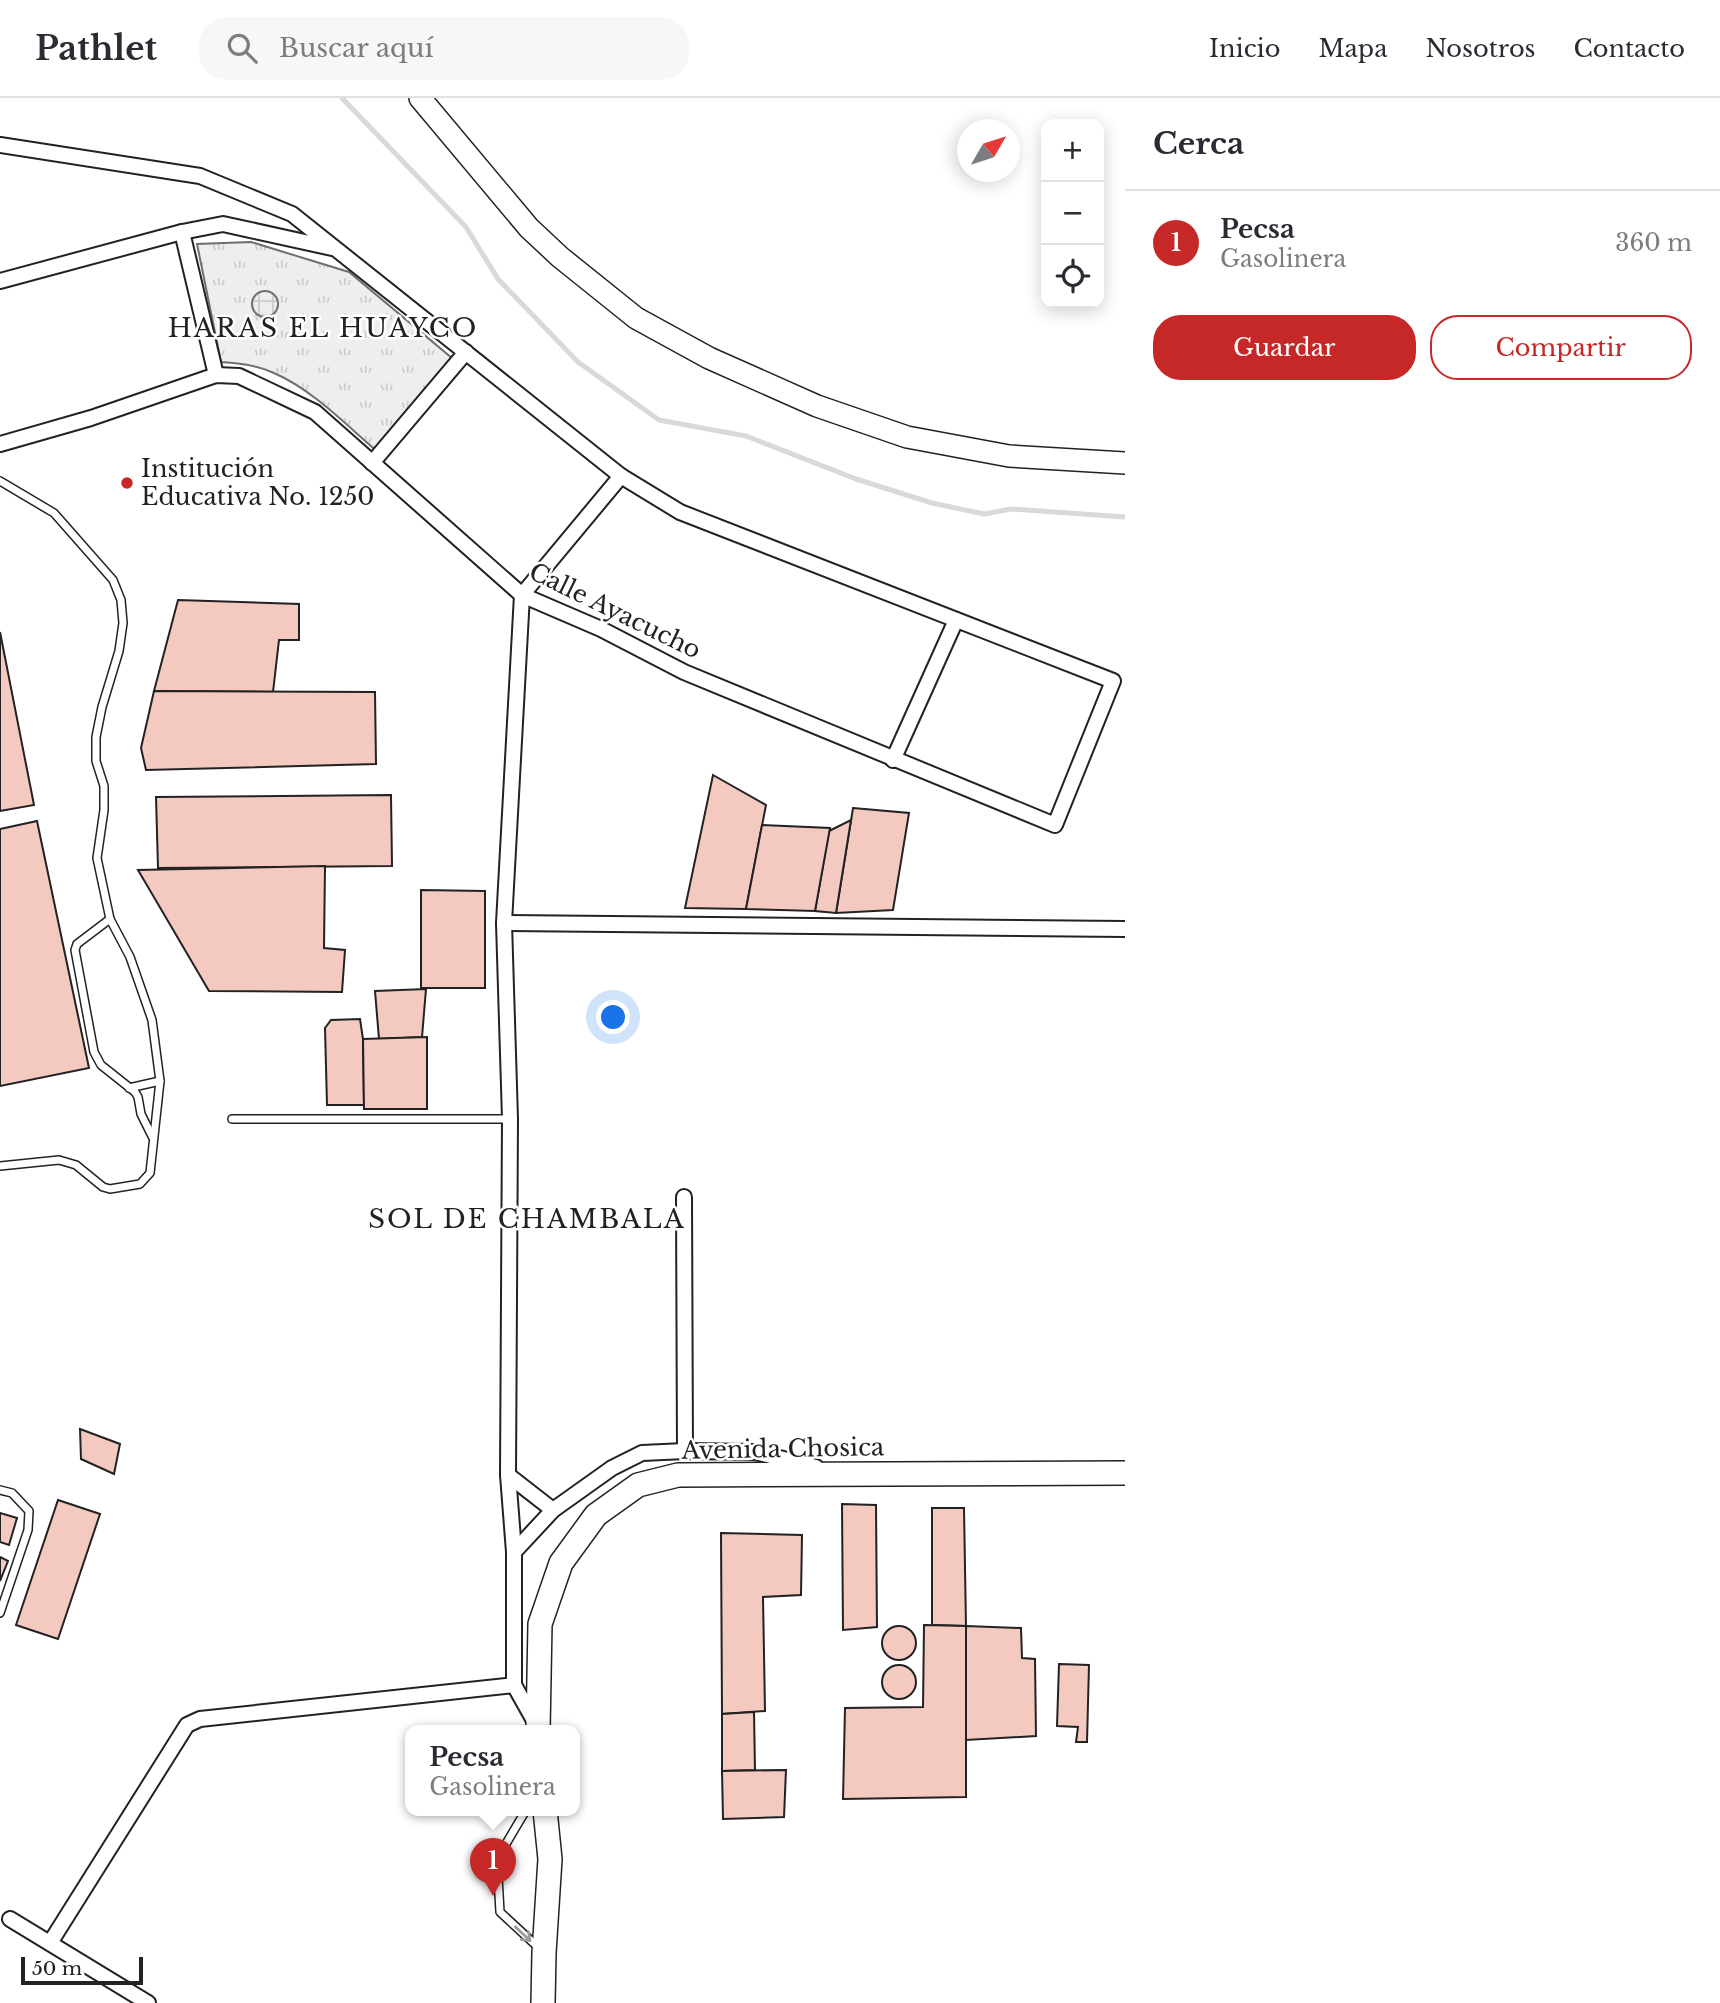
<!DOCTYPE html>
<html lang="es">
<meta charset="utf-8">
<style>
body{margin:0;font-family:"Libre Baskerville",serif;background:#f7f7f7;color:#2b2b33}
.controls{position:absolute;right:21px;top:21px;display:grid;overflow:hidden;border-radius:14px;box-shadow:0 4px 18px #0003}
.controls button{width:63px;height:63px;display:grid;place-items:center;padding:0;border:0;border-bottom:2px solid #e1e1e2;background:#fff;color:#2b2b33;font:35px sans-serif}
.compass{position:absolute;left:957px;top:21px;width:63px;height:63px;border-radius:50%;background:#fff;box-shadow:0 4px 18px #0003;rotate:51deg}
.scale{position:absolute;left:21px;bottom:18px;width:122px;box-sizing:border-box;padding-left:7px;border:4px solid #222;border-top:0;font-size:19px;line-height:24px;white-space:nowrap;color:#222;-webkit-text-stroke:5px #fff;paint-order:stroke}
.you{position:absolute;left:614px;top:920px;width:24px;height:24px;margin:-18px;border:5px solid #fff;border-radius:50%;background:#1a73e8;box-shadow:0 0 0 10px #1a73e833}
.badge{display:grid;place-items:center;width:46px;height:46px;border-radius:50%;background:#c62828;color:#fff;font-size:23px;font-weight:700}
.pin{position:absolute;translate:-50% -58px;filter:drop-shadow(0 2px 4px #0008)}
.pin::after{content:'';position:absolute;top:37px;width:24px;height:21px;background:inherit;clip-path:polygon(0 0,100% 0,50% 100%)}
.popup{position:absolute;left:405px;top:1627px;width:175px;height:91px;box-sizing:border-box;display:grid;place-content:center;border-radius:14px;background:#fff;filter:drop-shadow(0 2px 5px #0005);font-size:23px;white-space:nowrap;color:#7c7c81}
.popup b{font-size:26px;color:#2b2b33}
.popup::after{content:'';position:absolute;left:50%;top:100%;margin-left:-14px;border:14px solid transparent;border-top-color:#fff}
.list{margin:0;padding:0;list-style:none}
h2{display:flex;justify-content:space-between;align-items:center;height:91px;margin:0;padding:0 28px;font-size:30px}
h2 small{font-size:23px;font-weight:400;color:#7c7c81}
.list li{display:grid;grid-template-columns:46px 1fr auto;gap:21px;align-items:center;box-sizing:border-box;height:105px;padding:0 28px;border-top:2px solid #e1e1e2}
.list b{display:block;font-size:26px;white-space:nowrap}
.list p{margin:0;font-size:23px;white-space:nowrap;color:#7c7c81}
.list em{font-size:23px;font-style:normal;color:#7c7c81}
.actions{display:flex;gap:14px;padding:21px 28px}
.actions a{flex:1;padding:16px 0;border:2px solid #c62828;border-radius:28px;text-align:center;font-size:24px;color:#c62828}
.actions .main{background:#c62828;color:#fff}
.icon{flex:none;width:38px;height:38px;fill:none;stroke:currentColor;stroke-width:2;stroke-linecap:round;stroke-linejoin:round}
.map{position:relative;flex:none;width:1125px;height:1905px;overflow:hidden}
header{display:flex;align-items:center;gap:42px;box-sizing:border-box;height:98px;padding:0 35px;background:#fff;border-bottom:2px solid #e1e1e2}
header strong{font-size:33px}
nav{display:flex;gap:38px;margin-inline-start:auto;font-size:24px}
.search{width:490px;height:63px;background:#f7f7f7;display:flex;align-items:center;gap:18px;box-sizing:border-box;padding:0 24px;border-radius:28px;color:#7c7c81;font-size:26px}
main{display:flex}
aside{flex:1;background:#fff}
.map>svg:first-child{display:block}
</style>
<header>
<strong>Pathlet</strong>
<div class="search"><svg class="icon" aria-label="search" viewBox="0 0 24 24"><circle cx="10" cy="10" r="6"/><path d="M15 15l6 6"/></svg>Buscar aquí</div>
<nav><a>Inicio</a><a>Mapa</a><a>Nosotros</a><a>Contacto</a></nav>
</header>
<main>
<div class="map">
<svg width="1125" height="1905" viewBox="0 0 1125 1905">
<defs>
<pattern id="park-tufts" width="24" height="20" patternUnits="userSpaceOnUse" patternTransform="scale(1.75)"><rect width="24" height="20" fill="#eee"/><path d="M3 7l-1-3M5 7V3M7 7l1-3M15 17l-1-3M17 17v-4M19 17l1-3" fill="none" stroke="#ccc"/></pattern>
<pattern id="plaza-grid" width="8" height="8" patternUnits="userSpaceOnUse" patternTransform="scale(1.75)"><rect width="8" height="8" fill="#ededed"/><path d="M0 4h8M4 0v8" fill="none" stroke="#cbcbcb"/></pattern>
</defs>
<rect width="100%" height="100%" fill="#fff"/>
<path fill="url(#park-tufts)" stroke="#6f6f6f" stroke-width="2" d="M251 144 349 174 453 261 378 354C346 327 313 292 274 275 257 267 240 265 221 264L197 146Z"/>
<circle fill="url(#plaza-grid)" stroke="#6f6f6f" stroke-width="2" cx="265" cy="206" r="13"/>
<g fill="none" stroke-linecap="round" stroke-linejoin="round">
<polyline stroke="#d9d9d9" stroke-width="5" points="342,0 466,129 498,181 578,264 659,322 746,338 856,381 932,405 984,416 1011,411 1125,419"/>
</g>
<g fill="#f3c9c0" stroke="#222" stroke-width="2">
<polygon points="178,502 299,506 299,542 279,542 273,594 154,593"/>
<polygon points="0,534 34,707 0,713"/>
<polygon points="154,593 375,594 376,666 146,672 141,650"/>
<polygon points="713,677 766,707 746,811 685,810"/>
<polygon points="391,697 392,768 158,770 156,699"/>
<polygon points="853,710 909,715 893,812 836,815"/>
<polygon points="851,722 836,815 815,813 829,733"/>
<polygon points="37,723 89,970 0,988 0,731"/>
<polygon points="762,727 830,730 815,813 746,811"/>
<polygon points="325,768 324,850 345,852 342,894 209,893 138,772"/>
<polygon points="421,792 485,793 485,890 421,890"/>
<polygon points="426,891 422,939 379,941 375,893"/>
<polygon points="360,921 363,941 364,1007 327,1007 325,930 331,922"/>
<polygon points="427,939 427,1011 364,1011 363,941"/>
<polygon points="80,1331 120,1346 114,1376 81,1361"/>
<polygon points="58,1402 100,1416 58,1541 16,1527"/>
<polygon points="842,1406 876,1407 877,1529 843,1532"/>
<polygon points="932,1410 964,1410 966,1528 932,1527"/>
<polygon points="0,1415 17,1420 9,1447 0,1444"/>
<polygon points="721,1435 802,1437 801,1497 763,1499 765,1613 722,1616"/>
<polygon points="0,1459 8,1463 0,1483"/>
<polygon points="924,1527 966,1528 966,1699 843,1701 845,1610 923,1609"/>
<circle cx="899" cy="1545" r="17"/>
<polygon points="966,1528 1021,1530 1022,1560 1035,1561 1036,1638 966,1642"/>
<polygon points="1059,1566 1089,1567 1087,1644 1076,1644 1078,1629 1057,1628"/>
<circle cx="899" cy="1584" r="17"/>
<polygon points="754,1614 755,1672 722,1673 722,1616"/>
<polygon points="786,1672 784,1719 723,1721 722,1673"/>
</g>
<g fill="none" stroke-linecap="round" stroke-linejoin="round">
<defs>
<g id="lane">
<polyline points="0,383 54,415 113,482 121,502 123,525 119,553 102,609 96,639 96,663 104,688 104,712 97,760 110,821 130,859 152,922 160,983 150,1075 140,1086 110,1091 103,1089 76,1067 59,1062 0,1068"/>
<polyline points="110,821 77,846 75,852 94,954 101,967 135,994 138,999 141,1016 153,1040"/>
<polyline points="129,990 160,983"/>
<polyline points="232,1021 510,1021"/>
<polyline points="0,1392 12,1395 29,1413 28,1432 0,1515"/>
<polyline points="526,1712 497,1761 500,1814 540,1851"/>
</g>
<g id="street">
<polyline points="0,47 200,78 292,116 621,378 680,414 1113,583 1055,727 684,574 601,531 522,497 315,314 239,278 216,277 91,320 0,346"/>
<polyline points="182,134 216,277"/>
<polyline points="0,183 182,134 223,126 332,150"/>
<polyline points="372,365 466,254"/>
<polyline points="893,662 956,522"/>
<polyline points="504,825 1125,831"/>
<polyline points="684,1099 685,1353"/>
<polyline points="508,1377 553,1412"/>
<polyline points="514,1454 553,1412 612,1370 642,1355 685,1353 755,1354 816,1369"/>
<polyline points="536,1626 514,1587 514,1454 508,1377 510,1021 504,825 522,497 621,378"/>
<polyline points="10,1821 148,1905"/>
<polyline points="50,1845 187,1627 200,1621 514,1587"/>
</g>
<polyline id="secondary" points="420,0 529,130 560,159 636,220 709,260 817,308 907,339 1009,358 1125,365"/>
<g id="primary">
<polyline points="538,1632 540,1526 561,1465 596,1417 638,1387 678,1377 1125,1375"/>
<polyline points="543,1905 544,1855 550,1761 545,1712"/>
</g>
</defs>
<use href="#lane" stroke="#222" stroke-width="10"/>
<use href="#street" stroke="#222" stroke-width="18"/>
<use href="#secondary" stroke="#222" stroke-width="24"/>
<use href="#primary" stroke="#222" stroke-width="26"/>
<use href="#lane" stroke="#fff" stroke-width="7"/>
<use href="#street" stroke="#fff" stroke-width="14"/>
<use href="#secondary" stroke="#fff" stroke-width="21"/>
<use href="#primary" stroke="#fff" stroke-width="23"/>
</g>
<defs><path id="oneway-shaft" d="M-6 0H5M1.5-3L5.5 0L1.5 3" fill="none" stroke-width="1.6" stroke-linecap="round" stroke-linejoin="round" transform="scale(1.75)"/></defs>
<use stroke="#9c9c9c" href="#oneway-shaft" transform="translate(523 1836) rotate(43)"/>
<circle fill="#c62828" stroke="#fff" stroke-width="2.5" cx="127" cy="385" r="7"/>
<g text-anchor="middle" stroke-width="5" stroke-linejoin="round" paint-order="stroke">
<g font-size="24" fill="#222" stroke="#fff" text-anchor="start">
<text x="141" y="379">Institución<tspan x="141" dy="28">Educativa No. 1250</tspan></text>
</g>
<g font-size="24" fill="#222" stroke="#fff">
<text transform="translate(615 513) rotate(26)" y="8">Calle Ayacucho</text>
<text transform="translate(783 1351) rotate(-1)" y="8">Avenida Chosica</text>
</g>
<g font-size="26" letter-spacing="2" fill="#222" stroke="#fff">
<text x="323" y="239">HARAS EL HUAYCO</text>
<text x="527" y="1130">SOL DE CHAMBALA</text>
</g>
</g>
</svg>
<div class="controls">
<button>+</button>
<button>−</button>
<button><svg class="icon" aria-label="locate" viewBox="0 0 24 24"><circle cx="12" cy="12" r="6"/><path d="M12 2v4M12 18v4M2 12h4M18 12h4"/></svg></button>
</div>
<svg class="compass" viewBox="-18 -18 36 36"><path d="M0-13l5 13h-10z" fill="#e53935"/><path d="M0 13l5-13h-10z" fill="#7c7c81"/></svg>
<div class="scale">50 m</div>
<div class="you"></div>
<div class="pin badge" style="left:493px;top:1798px">1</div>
<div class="popup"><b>Pecsa</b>Gasolinera</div>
</div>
<aside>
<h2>Cerca<small></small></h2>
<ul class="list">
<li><span class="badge">1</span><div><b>Pecsa</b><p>Gasolinera</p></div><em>360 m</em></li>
</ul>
<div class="actions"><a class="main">Guardar</a><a>Compartir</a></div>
</aside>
</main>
